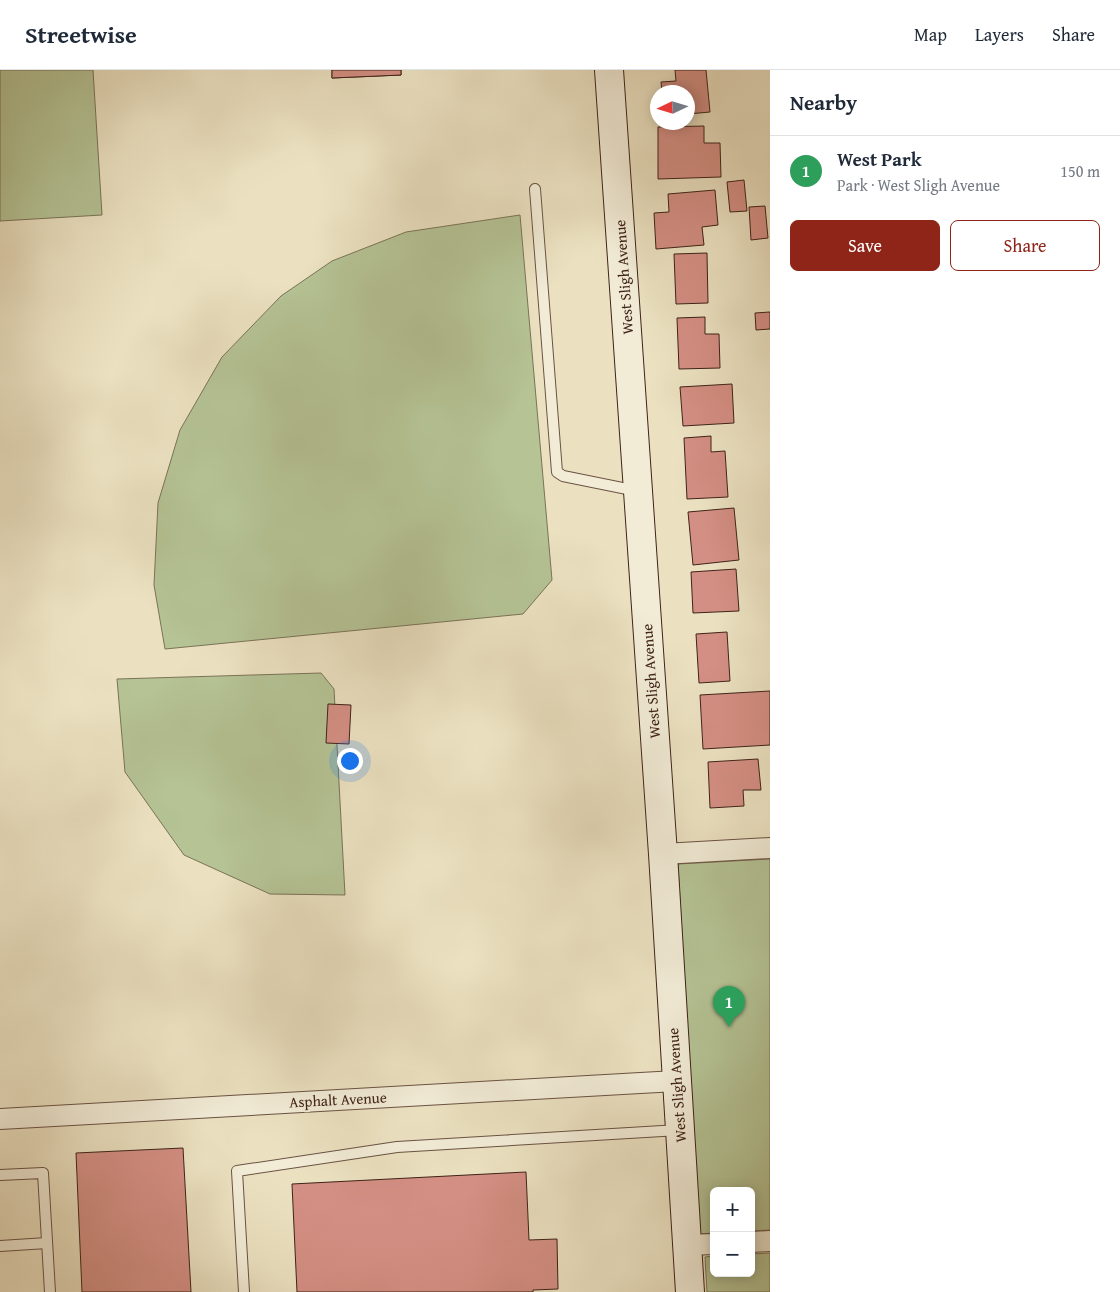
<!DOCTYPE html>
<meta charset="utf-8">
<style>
body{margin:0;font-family:"Gentium Book Plus",serif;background:#f6f6f7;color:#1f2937}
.controls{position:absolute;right:15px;bottom:15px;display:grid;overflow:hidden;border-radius:8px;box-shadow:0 2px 12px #0003}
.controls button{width:45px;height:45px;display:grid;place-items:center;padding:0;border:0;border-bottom:1px solid #e0e1e3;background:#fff;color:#1f2937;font:25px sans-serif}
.compass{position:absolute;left:650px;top:15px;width:45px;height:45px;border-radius:50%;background:#fff;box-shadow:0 2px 12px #0003;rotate:266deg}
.you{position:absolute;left:349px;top:690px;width:18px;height:18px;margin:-12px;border:4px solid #fff;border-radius:50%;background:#1a73e8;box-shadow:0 0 0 8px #1a73e833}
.badge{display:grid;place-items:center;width:32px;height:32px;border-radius:50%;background:#8f2418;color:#fff;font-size:16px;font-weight:700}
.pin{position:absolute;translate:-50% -41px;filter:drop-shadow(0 1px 2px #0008)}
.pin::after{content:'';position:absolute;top:26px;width:18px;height:15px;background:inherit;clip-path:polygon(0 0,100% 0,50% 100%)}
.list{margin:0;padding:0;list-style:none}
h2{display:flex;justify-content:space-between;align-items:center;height:65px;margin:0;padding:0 20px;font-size:21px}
h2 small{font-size:16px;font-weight:400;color:#747a83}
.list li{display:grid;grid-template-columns:32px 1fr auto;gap:15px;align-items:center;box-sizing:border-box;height:70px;padding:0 20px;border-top:1px solid #e0e1e3}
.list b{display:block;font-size:19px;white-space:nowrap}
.list p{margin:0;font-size:16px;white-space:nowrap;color:#747a83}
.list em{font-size:16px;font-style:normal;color:#747a83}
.actions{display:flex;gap:10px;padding:15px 20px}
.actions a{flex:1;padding:11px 0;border:1px solid #8f2418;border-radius:8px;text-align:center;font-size:18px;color:#8f2418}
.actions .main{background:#8f2418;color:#fff}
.map{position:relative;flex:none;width:770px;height:1222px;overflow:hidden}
header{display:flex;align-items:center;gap:30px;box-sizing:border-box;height:70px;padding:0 25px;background:#fff;border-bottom:1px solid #e0e1e3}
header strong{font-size:24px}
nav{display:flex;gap:28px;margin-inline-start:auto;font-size:18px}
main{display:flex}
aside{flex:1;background:#fff}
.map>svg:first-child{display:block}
</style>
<header>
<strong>Streetwise</strong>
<nav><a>Map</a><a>Layers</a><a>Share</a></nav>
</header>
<main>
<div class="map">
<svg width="770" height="1222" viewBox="0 0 770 1222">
<rect width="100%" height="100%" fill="#ebe1c1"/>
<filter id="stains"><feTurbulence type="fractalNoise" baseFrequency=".004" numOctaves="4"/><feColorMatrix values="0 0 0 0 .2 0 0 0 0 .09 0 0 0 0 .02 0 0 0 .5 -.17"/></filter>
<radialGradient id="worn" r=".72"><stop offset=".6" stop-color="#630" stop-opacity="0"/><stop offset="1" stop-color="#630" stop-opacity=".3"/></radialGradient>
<g fill="#b5c395" stroke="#7a7357">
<polygon points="0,0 93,0 102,145 0,151"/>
<polygon points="520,145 552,510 523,544 165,579 154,515 158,433 180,360 222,287 281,226 332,191 406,162"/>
<polygon points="321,603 334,619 345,825 270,824 184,785 125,702 117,609"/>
<polygon points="770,789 770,1160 751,1161 751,1121 714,1121 714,1163 699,1164 678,794"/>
<polygon points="770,1183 770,1222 707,1222 705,1187 714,1186 714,1203 751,1203 751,1184"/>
</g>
<g fill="#d48f84" stroke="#3f2319">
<polygon points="332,0 401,0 401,5 332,8"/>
<polygon points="332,0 401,0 401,5 332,8"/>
<polygon points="675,0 706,0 710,42 688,44 688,22 662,22 661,12 676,11"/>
<polygon points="704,56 704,73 720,73 721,107 658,109 658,57"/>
<polygon points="744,110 747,141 730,142 727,112"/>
<polygon points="715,120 718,155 702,157 704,175 656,179 654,143 669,142 668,124"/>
<polygon points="765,136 768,168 751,170 749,137"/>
<polygon points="707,183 708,233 676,234 674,184"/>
<polygon points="770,242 770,259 756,260 755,243"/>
<polygon points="705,247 705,264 719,264 720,298 679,299 677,248"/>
<polygon points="732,314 734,353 683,356 680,317"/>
<polygon points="711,366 711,382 725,381 728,427 687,429 684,368"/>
<polygon points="734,438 739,490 693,495 688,442"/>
<polygon points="736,499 739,541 693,543 691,502"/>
<polygon points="727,562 730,611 699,613 696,564"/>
<polygon points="770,621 770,675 703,679 700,625"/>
<polygon points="328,634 351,635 349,674 326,673"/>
<polygon points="758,689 761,720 743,720 744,736 710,738 708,692"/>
<polygon points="183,1078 191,1222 82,1222 76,1083"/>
<polygon points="526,1102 529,1170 557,1169 558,1219 533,1220 533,1222 297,1222 292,1114"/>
</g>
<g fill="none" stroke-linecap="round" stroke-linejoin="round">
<defs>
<g id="service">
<polyline points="535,119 557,402 563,406 637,421"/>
<polyline points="0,1105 43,1103 50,1222"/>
<polyline points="0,1176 47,1173"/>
<polyline points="244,1222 237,1101 397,1077 679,1060"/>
</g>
<g id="minor">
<polyline points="663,784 770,778"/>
<polyline points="0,1049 676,1011"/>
<polyline points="751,1172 770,1171"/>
<polyline points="688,1175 714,1174"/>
</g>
<polyline id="secondary" points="609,0 663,784 690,1222"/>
</defs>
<use href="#service" stroke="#6a5243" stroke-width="12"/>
<use href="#minor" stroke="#6a5243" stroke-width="22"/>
<use href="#secondary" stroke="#3f2319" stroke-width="30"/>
<use href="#service" stroke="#f2ecd7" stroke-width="10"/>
<use href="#minor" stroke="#f2ecd7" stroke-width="20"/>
<use href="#secondary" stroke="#f2ecd7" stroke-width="28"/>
</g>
<g text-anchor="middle" stroke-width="4" stroke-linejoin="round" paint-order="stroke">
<g font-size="15" fill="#3f2319" stroke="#f2ecd7">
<text transform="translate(624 207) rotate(-94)" y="5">West Sligh Avenue</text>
<text transform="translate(651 611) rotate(-94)" y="5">West Sligh Avenue</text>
<text transform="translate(677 1015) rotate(-94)" y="5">West Sligh Avenue</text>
<text transform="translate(338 1030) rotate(-3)" y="5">Asphalt Avenue</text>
</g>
</g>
<rect width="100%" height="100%" filter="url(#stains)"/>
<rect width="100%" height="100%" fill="url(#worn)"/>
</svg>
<div class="controls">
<button>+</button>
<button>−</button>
</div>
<svg class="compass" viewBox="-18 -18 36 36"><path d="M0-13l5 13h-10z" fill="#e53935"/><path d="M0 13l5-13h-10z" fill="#747a83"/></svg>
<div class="you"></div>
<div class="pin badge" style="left:729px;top:957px;background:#2e9e5b">1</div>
</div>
<aside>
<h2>Nearby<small></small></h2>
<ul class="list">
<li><span class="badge" style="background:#2e9e5b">1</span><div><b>West Park</b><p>Park · West Sligh Avenue</p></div><em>150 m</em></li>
</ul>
<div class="actions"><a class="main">Save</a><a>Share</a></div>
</aside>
</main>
